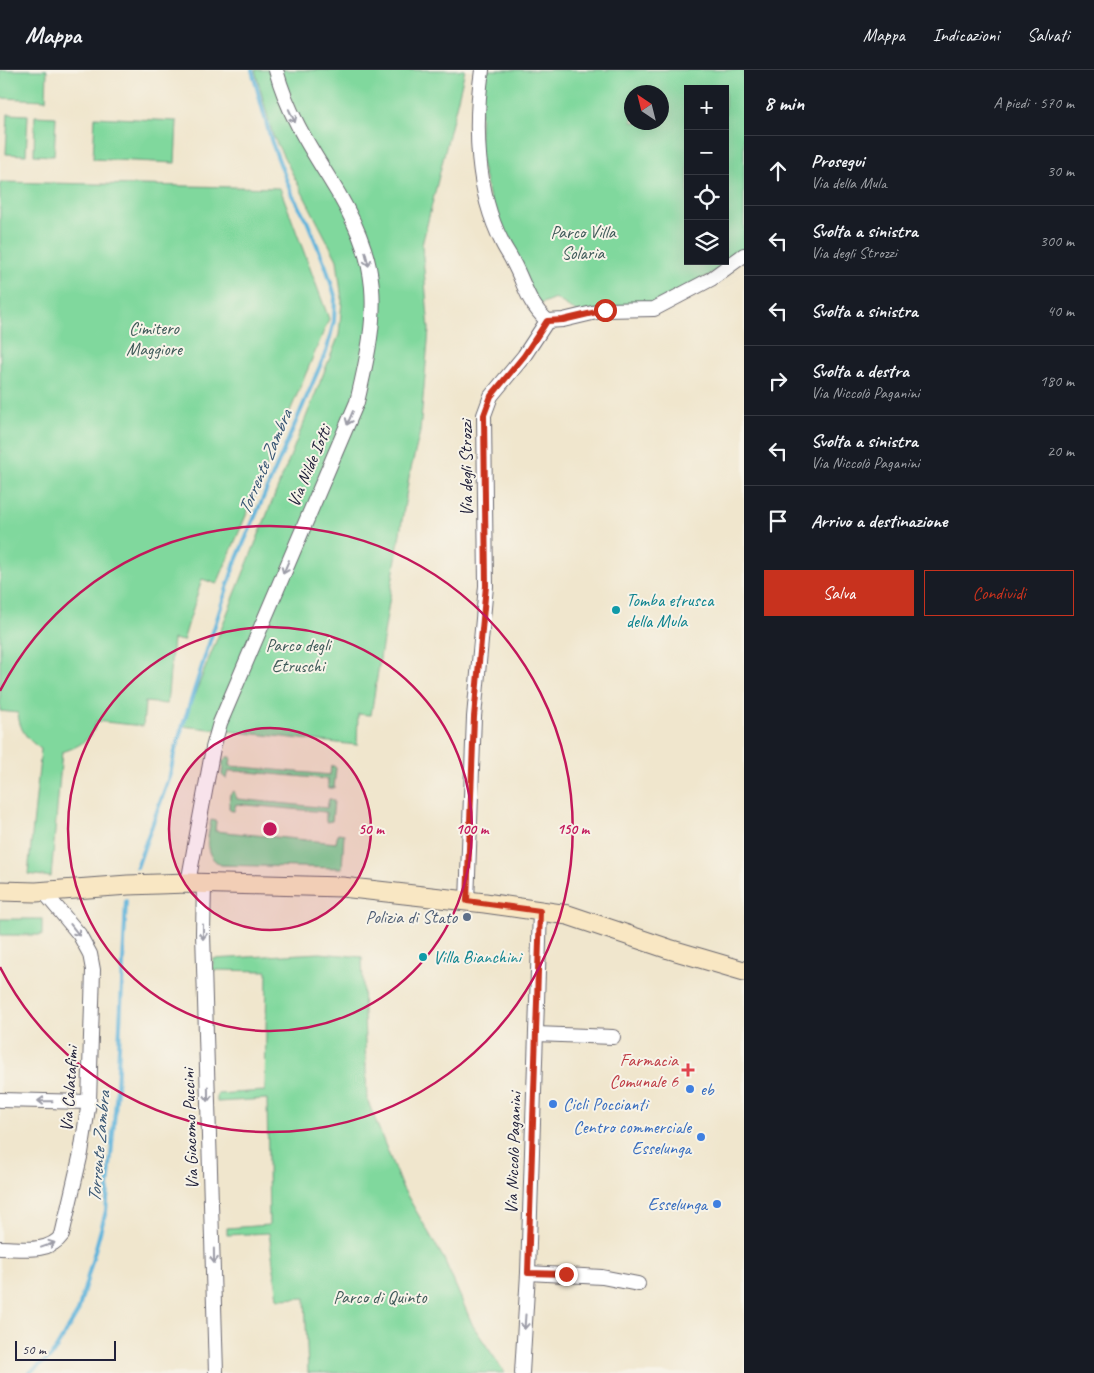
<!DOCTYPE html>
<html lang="it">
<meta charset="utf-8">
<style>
body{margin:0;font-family:Caveat,sans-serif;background:#20242c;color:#f1f3f6}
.controls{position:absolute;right:15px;top:15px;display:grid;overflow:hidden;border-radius:0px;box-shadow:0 5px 20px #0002}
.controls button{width:45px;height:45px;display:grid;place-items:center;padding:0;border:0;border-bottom:1px solid #363941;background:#171b24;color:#f1f3f6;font:25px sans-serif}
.compass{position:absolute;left:624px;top:15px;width:45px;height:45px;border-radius:50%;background:#171b24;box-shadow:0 5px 20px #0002;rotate:325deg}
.scale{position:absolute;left:15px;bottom:12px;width:101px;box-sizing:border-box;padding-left:5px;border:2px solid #22223b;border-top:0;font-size:14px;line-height:18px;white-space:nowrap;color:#22223b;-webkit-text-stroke:4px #f7f3e8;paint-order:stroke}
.stop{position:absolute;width:15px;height:15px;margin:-11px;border:4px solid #c8321e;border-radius:50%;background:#fff}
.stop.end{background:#c8321e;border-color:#fff;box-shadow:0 1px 5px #0008}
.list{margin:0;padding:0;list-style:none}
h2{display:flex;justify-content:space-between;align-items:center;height:65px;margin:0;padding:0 20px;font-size:21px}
h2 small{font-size:16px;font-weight:400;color:#9ea1a6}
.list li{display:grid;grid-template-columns:32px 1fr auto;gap:15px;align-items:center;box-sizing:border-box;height:70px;padding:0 20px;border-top:1px solid #363941}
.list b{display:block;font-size:19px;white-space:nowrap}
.list p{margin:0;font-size:16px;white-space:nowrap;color:#9ea1a6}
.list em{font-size:16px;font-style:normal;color:#9ea1a6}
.actions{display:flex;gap:10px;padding:15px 20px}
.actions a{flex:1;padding:11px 0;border:1px solid #c8321e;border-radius:0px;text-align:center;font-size:18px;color:#c8321e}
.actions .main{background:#c8321e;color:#fff}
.icon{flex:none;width:28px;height:28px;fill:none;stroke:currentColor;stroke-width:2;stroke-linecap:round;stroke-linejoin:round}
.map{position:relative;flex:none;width:744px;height:1303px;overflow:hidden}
header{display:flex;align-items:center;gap:30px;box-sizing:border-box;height:70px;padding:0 25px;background:#171b24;border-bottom:1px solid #363941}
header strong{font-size:24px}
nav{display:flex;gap:28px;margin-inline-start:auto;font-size:18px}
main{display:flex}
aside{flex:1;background:#171b24}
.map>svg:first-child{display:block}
</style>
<header>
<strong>Mappa</strong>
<nav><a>Mappa</a><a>Indicazioni</a><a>Salvati</a></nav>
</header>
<main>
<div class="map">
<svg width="744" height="1303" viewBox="0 0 744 1303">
<rect width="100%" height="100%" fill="#f7f3e8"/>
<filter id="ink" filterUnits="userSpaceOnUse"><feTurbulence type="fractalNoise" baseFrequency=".02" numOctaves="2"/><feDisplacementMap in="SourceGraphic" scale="10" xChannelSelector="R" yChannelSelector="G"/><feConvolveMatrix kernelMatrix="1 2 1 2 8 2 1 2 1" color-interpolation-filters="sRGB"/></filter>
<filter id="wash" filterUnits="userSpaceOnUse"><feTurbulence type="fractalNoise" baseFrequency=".0096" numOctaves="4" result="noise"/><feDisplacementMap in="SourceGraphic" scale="20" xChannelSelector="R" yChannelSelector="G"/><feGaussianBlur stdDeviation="1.12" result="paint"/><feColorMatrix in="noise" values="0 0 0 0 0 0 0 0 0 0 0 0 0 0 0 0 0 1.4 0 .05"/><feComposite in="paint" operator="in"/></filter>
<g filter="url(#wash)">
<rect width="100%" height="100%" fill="#f0e6cd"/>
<g fill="#80d89d" stroke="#517d6c" fill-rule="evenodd">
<polygon points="0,0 47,0 46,30 0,28"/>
<polygon points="255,0 465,0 422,175 429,260 420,362 409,407 371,645 358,644 357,675 182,656 339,265 342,231 337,190 273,66"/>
<path d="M482 0H744V181L708 206 649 235 578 243 555 228 533 237 501 172 479 85ZM688 19H725V191H688ZM632 22H662V52H632Z"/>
<polygon points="8,44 28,45 26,85 6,84"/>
<polygon points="35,46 56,47 54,86 34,85"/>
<polygon points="95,47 177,51 175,93 93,89"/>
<path d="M0 112 280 118 329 249 217 514 202 509 183 571 173 569 167 634 145 632 143 656 96 651C94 669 78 677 62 682L51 807 28 804 41 679C27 670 19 659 18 643L0 641Z"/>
<polygon points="227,687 231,687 230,696 330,705 331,696 334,696 336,698 334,718 328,718 328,709 238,701 229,701 227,708 225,708 222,705 223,691"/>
<polygon points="234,721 237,729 327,738 329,729 331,729 334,731 332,751 326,752 326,742 236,734 234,741 232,741 229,738 230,724"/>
<path d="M211 750 216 751 215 761 336 773 338 763 344 764 342 798 221 795C202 784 208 768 211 750Z"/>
<rect x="0" y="849" width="42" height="16"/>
<polygon points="320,883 362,887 367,1029 401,1115 444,1189 473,1256 505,1303 308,1303 305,1228 278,1229 269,1163 227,1165 227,1158 269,1155 267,1029 217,1032 217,1024 265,1021 267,901 213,900 213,889"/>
</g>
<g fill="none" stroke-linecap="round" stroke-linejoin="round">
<g stroke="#5eb4db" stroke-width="4">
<polyline points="137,797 170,705 175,680 235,493 326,282 334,251 335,226 326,197 307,151 292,125 271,70 252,0"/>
<polyline points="29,1303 51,1287 78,1242 106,1141 117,1019 126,831"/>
</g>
</g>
</g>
<g filter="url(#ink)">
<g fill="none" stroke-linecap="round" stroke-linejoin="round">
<defs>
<g id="minor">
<path d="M482 0C474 56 476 121 502 172 505 179 510 185 513 192 526 216 526 230 547 251"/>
<polyline points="547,251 563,250 605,240 654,239 711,209 744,185"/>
<path d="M188 813 213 678 220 653 357 332C380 236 383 194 329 108 307 73 287 41 276 0"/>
<polyline points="204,813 203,863 216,1303"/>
<polyline points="467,831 474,647 486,516 484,345 491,326 524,286 547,251"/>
<polyline points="536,964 613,967"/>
<polyline points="0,1030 89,1032"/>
<path d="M0 1178C20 1178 49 1184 62 1165L81 1083 89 1032 93 900 90 884 79 864 44 822"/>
<polyline points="528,1203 602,1207 638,1214"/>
<polyline points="522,1303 528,1203 540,841"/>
</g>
<polyline id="secondary" points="0,821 36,822 128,815 188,813 342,817 485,833 568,845 669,879 744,901"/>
</defs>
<use href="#minor" stroke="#6a676e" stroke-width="16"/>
<use href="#secondary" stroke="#6a676e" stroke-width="21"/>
<use href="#minor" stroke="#fff" stroke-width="14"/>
<use href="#secondary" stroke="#f9e7c3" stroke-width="19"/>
</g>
<defs><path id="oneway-shaft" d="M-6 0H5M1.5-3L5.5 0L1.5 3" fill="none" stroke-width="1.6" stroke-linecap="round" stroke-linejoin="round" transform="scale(1.25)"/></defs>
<g stroke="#9c9ca7">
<use href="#oneway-shaft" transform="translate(292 46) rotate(65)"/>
<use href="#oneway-shaft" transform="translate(367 189) rotate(76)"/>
<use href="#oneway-shaft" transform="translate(350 348) rotate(113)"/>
<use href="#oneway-shaft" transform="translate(286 497) rotate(113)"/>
<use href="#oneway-shaft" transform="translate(75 860) rotate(52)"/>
<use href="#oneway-shaft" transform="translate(203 862) rotate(90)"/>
<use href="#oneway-shaft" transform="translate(208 1024) rotate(89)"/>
<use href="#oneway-shaft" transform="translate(45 1031) rotate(-179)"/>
<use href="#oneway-shaft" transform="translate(48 1175) rotate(-20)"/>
<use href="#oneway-shaft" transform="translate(214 1186) rotate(89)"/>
<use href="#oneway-shaft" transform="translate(525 1252) rotate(94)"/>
</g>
</g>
<g fill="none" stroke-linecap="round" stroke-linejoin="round" filter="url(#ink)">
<polyline stroke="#c8321e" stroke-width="6" points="566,1204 528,1203 540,841 467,831 474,647 486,516 484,345 491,326 524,286 547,251 563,250 605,240"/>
</g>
<circle cx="270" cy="759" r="101" fill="#c2185b" fill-opacity=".12"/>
<g fill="none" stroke="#c2185b" stroke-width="2.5">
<circle cx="270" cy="759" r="101"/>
<circle cx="270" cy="759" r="202"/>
<path d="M0 621A303 303 0 1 1 0 897"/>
</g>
<g fill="#0f9aa8" stroke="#f7f3e8" stroke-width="2">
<circle cx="616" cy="540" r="5"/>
<circle cx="423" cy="887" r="5"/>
</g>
<circle fill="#5c6f8a" stroke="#f7f3e8" stroke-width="2" cx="467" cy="847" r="5"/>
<path fill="#e0444e" stroke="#f7f3e8" stroke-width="2" d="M685.5 992.5h5v5h5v5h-5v5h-5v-5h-5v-5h5z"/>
<g fill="#3f7fe0" stroke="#f7f3e8" stroke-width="2">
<circle cx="690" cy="1019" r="5"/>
<circle cx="553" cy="1034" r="5"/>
<circle cx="701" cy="1067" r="5"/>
<circle cx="717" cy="1134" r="5"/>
</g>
<g text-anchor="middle" stroke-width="4" stroke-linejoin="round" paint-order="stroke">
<g font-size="18" fill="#3e5958" stroke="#f7f3e8">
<text x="583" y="168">Parco Villa<tspan x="583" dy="21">Solaria</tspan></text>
<text x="154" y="264">Cimitero<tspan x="154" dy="21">Maggiore</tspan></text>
<text x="298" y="581">Parco degli<tspan x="298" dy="21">Etruschi</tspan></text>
<text x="380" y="1233">Parco di Quinto</text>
</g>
<g font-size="18" fill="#22223b" stroke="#f7f3e8">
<text transform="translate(309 396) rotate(-67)" y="6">Via Nilde Iotti</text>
<text transform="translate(466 398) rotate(-90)" y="6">Via degli Strozzi</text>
<text transform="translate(69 1019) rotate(-86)" y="6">Via Calatafimi</text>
<text transform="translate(190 1059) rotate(-92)" y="6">Via Giacomo Puccini</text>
<text transform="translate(513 1083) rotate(-88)" y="6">Via Niccolò Paganini</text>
</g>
<g font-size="18" fill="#0d838f" stroke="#f7f3e8" text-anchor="start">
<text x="626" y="536">Tomba etrusca<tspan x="626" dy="21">della Mula</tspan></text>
<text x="433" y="893">Villa Bianchini</text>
</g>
<g font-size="18" fill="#4e5e75" stroke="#f7f3e8" text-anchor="end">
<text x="457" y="853">Polizia di Stato</text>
</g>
<g font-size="18" fill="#be3a42" stroke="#f7f3e8" text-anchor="end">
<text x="678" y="996">Farmacia<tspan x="678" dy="21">Comunale 6</tspan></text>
</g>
<g font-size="18" fill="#366cbe" stroke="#f7f3e8" text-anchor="start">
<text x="700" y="1025">eb</text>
<text x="563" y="1040">Cicli Poccianti</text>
<text x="691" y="1063" text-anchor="end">Centro commerciale<tspan x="691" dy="21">Esselunga</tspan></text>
<text x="707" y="1140" text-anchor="end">Esselunga</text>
</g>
<g font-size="19" font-style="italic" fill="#375573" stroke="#f7f3e8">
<text transform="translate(264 392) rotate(-67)" y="7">Torrente Zambra</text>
<text transform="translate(98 1077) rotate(-85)" y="7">Torrente Zambra</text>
</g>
</g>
<circle cx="270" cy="759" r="8" fill="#c2185b" stroke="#f7f3e8" stroke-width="2.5"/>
<g font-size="15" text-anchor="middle" font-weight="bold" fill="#c2185b" stroke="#f7f3e8" stroke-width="4" stroke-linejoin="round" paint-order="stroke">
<text x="371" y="764">50 m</text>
<text x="472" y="764">100 m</text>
<text x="573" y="764">150 m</text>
</g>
</svg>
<div class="controls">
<button>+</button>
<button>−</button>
<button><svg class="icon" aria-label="locate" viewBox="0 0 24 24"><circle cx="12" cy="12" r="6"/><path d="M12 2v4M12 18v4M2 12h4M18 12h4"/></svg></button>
<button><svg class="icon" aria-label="layers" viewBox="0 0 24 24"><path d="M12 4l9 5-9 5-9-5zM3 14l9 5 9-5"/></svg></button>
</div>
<svg class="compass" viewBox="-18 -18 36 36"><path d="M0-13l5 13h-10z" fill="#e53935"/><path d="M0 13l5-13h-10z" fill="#9ea1a6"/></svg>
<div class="scale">50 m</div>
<div class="stop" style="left:605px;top:240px"></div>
<div class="stop end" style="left:566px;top:1204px"></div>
</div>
<aside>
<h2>8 min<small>A piedi · 570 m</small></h2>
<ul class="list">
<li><svg class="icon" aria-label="ahead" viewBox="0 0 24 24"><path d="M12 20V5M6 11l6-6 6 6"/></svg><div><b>Prosegui</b><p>Via della Mula</p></div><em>30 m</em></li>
<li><svg class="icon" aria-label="left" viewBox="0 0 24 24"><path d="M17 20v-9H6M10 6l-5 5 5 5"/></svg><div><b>Svolta a sinistra</b><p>Via degli Strozzi</p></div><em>300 m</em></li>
<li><svg class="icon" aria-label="left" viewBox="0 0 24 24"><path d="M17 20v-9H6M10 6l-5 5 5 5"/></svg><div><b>Svolta a sinistra</b></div><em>40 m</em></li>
<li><svg class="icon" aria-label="right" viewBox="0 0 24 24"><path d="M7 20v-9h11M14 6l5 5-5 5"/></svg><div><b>Svolta a destra</b><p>Via Niccolò Paganini</p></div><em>180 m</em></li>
<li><svg class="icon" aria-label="left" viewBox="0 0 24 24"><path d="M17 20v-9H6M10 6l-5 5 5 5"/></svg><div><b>Svolta a sinistra</b><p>Via Niccolò Paganini</p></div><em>20 m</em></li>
<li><svg class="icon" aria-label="arrive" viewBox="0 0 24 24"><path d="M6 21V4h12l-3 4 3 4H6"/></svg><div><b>Arrivo a destinazione</b></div></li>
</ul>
<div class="actions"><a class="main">Salva</a><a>Condividi</a></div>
</aside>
</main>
